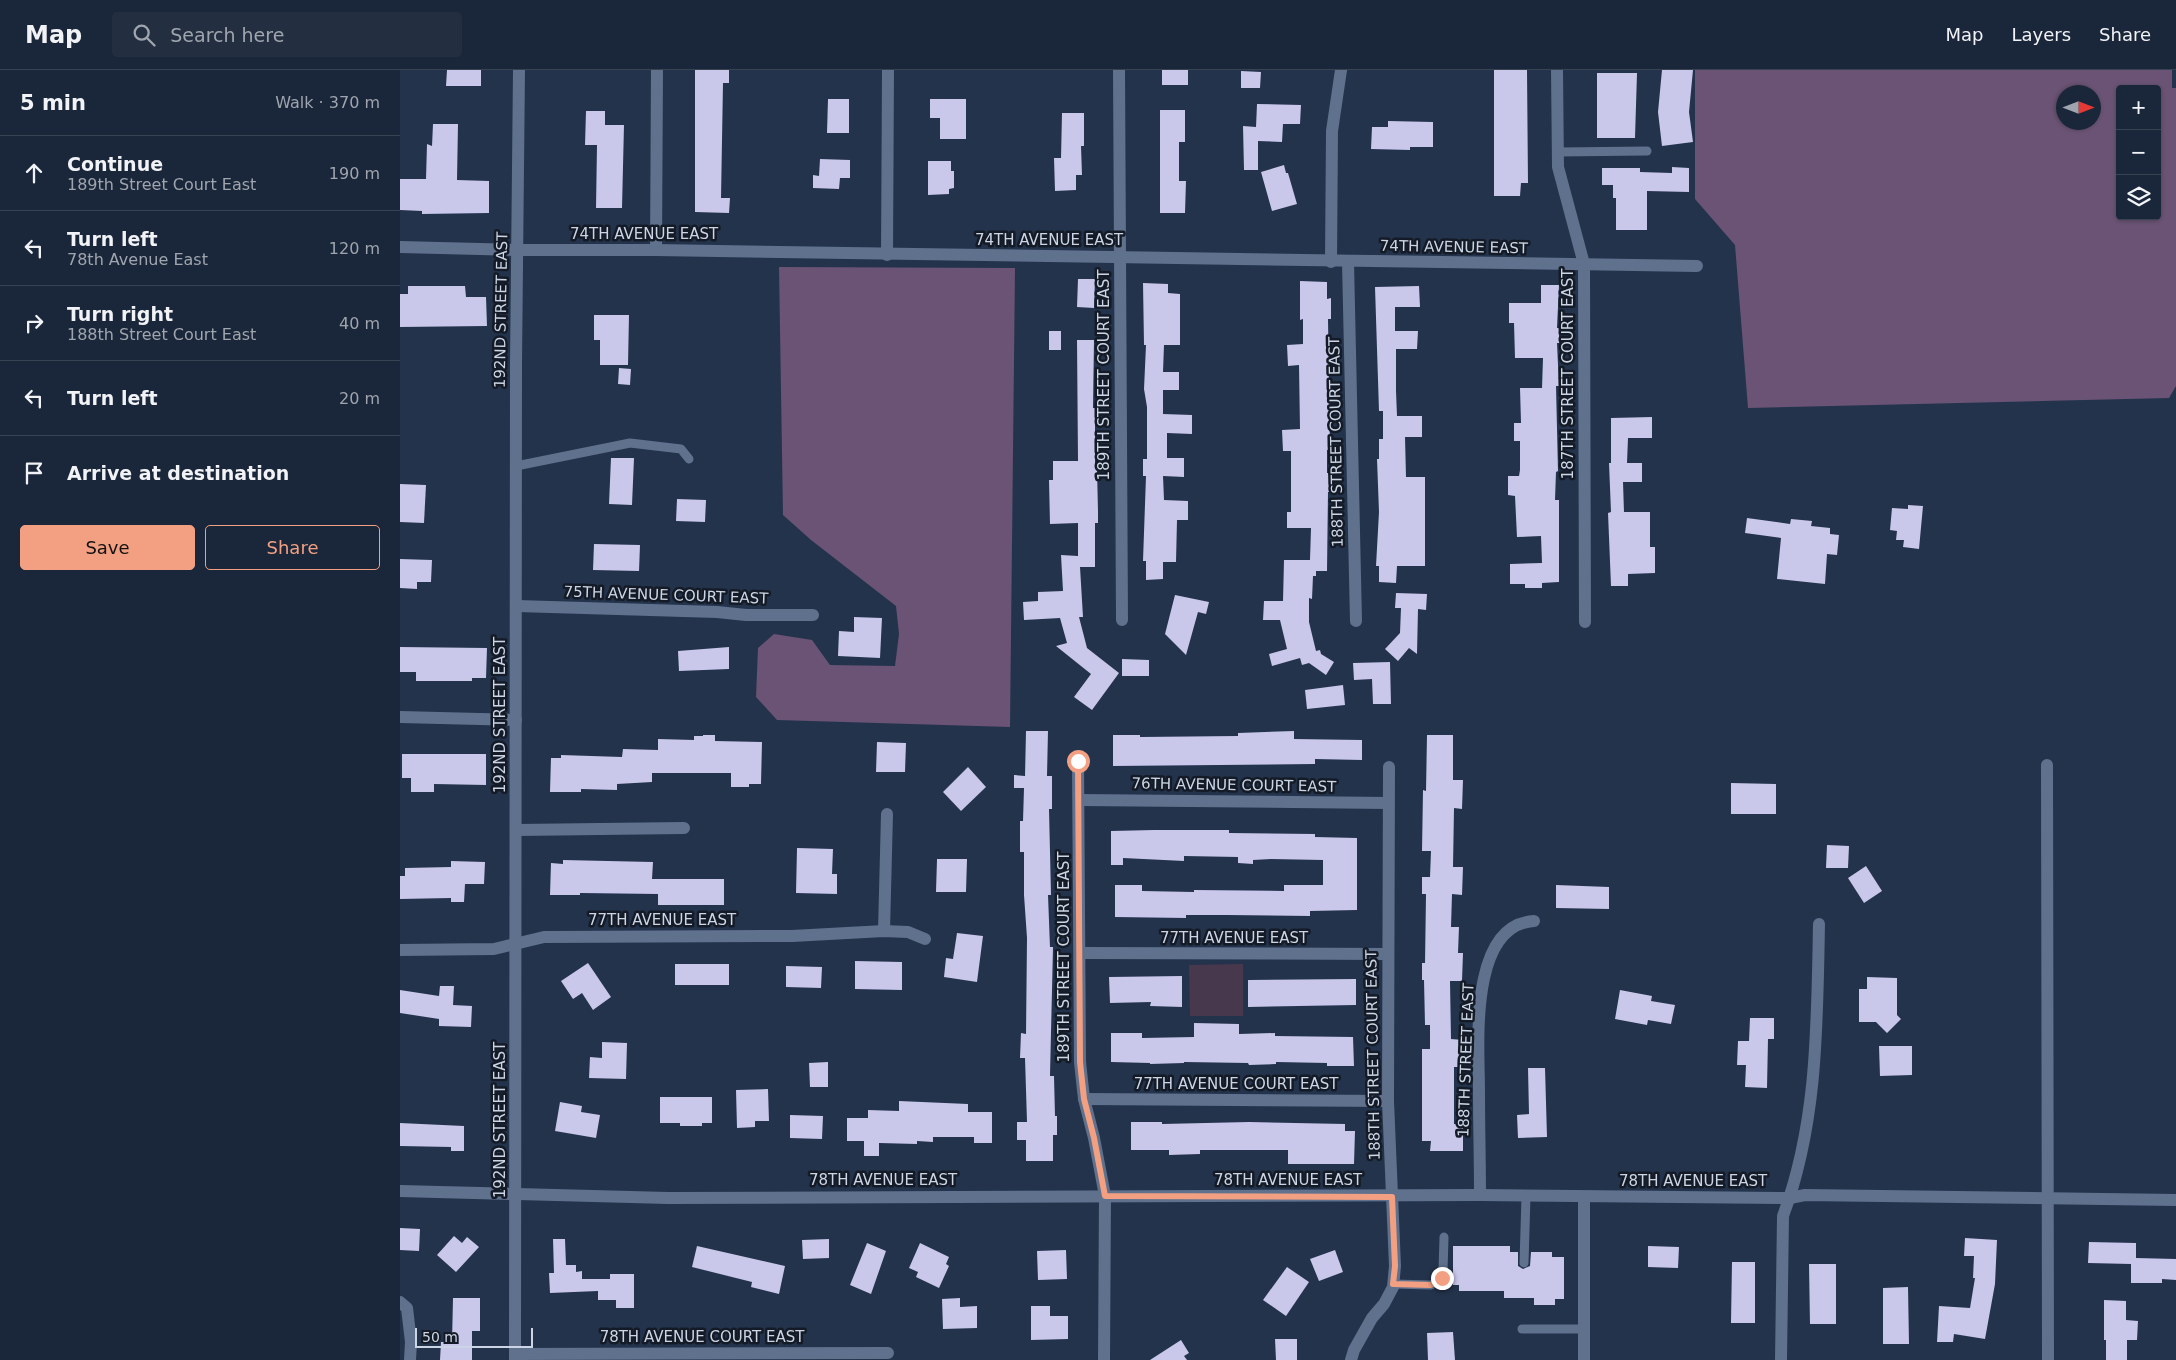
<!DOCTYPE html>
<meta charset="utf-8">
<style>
body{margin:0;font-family:"DejaVu Sans",sans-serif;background:#232e41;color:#f1f3f6}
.controls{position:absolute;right:15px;top:15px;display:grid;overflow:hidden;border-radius:5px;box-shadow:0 1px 4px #0004}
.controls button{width:45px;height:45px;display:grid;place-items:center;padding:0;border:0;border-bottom:1px solid #384353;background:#1a2639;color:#f1f3f6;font:25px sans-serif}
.compass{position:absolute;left:1656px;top:15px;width:45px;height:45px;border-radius:50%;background:#1a2639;box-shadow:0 1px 4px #0004;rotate:90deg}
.scale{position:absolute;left:15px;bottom:12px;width:118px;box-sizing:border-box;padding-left:5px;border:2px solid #cbd5e5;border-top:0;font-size:14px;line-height:18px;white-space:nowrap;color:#cbd5e5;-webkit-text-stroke:4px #141b26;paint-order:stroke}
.stop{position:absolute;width:15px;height:15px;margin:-11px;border:4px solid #f2a081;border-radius:50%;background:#fff}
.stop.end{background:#f2a081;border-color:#fff;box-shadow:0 1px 5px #0008}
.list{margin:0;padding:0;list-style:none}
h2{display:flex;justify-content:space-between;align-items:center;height:65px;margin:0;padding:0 20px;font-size:21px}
h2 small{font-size:16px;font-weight:400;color:#9fa5ae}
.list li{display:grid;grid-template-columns:32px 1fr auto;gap:15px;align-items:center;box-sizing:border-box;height:75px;padding:0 20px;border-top:1px solid #384353}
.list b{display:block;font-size:19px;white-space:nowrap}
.list p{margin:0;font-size:16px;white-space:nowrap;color:#9fa5ae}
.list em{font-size:16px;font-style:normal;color:#9fa5ae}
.actions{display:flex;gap:10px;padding:15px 20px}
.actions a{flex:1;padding:11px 0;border:1px solid #f2a081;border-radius:5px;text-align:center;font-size:18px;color:#f2a081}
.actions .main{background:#f2a081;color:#111}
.icon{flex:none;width:28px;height:28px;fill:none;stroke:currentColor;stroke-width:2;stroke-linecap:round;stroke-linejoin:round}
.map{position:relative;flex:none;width:1776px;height:1290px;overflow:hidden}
header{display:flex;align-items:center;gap:30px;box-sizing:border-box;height:70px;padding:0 25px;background:#1a2639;border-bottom:1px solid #384353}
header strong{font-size:24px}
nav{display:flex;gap:28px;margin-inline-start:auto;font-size:18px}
.search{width:350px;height:45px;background:#232e41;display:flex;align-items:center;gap:12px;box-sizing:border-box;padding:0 18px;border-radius:5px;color:#9fa5ae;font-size:19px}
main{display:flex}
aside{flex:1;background:#1a2639}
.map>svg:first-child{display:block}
</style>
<header>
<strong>Map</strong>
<div class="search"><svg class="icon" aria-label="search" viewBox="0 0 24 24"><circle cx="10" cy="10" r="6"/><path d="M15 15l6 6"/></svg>Search here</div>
<nav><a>Map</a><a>Layers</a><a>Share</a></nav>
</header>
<main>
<aside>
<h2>5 min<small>Walk · 370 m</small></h2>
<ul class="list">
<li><svg class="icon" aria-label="ahead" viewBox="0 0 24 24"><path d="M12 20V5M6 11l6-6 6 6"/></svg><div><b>Continue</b><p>189th Street Court East</p></div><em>190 m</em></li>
<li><svg class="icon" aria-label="left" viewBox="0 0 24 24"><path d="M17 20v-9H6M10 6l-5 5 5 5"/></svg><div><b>Turn left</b><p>78th Avenue East</p></div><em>120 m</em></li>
<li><svg class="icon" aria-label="right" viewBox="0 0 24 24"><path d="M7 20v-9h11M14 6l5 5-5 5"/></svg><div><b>Turn right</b><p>188th Street Court East</p></div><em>40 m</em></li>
<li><svg class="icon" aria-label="left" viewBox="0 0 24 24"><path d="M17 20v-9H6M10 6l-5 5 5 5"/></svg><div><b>Turn left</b></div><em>20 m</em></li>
<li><svg class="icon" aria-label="arrive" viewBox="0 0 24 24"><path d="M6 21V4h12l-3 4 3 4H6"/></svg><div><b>Arrive at destination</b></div></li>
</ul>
<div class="actions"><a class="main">Save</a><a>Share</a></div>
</aside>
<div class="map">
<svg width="1776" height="1290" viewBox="0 0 1776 1290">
<rect width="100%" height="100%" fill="#23334c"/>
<polygon fill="#48384e" points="843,894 843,946 790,946 789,895"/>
<g fill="#6a5374" fill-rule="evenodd">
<path d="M1295 0H1772V18H1776V316L1769 328 1348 338 1335 175 1295 129ZM1720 19H1757V146H1720ZM1664 22H1694V52H1664Z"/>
<polygon points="379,197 615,198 610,657 377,650 356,627 358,578 374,564 412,570 430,595 495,596 499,564 496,536 411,470 383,445"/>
</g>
<g fill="#c9c7ea">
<polygon points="47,0 81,0 81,16 46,16"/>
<polygon points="295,0 329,0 329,13 323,13 321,128 330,128 329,143 295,142"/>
<rect x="762" y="0" width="26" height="15"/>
<polygon points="1094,0 1127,0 1128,113 1121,113 1120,126 1094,126"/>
<polygon points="1262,0 1293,0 1289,42 1293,72 1262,76 1258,42"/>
<polygon points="841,1 861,2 860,18 841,18"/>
<polygon points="1197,3 1237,3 1235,68 1197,68"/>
<polygon points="428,29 449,29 449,63 427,63"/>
<polygon points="530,29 566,29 566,69 540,69 540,48 530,48"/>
<polygon points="857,34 901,35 900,54 883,54 882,72 858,71 858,100 844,100 843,56 856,57"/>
<polygon points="760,40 785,40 785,72 779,72 779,111 786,111 785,143 760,143"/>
<polygon points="186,41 205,41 205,55 224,55 222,138 196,138 197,75 185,75"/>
<polygon points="662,43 684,43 684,76 681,76 682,105 676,105 676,120 655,121 654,88 661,88"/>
<polygon points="988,51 1033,52 1033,77 1010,77 1010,80 971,79 972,57 988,57"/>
<polygon points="33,54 58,54 57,110 89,111 89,143 22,144 22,141 0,140 0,109 26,109 27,74 32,76"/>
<polygon points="420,89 450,90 450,108 440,108 439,119 413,118 413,105 419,106"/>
<polygon points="528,91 551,91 551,101 554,101 554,118 549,119 549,124 528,125"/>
<polygon points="884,95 886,103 888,103 897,134 872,141 861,102"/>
<polygon points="1272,97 1289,98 1289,122 1247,121 1247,160 1216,160 1216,128 1213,128 1213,115 1202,115 1202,98 1240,98 1240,102 1272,103"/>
<polygon points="678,209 695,209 694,238 677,237"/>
<polygon points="900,211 927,212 927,229 931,228 931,249 928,249 930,380 927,380 927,403 930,403 931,422 928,422 927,501 916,501 916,506 913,506 912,529 909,528 909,552 916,581 920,580 921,584 934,592 926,605 909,593 902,595 900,588 872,596 869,584 887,579 880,550 863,550 864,531 883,531 884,490 910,490 911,458 887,458 887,442 891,442 891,381 883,381 882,360 900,359 899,295 888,296 887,275 903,274 903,249 900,250"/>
<polygon points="743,213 768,214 768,223 780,224 780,275 764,275 763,302 779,302 779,320 763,320 763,344 792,345 792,364 767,363 767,388 784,388 784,407 763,406 764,430 788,431 788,450 777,450 776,492 763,492 763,509 746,510 746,491 743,491 746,406 743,406 743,389 747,389 747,337 744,319 746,275 744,275"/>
<polygon points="1141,215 1159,215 1157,258 1159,258 1159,273 1157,273 1159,316 1156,316 1158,401 1156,402 1155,430 1159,430 1159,512 1142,513 1142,518 1125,518 1125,514 1110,514 1110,494 1142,493 1141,466 1117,467 1115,426 1108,425 1108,406 1119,406 1120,400 1120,371 1114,371 1114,353 1121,353 1120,318 1142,318 1143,288 1115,288 1114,253 1109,253 1109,233 1141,233"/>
<polygon points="8,216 65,216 66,227 86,227 87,256 0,257 0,224 8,224"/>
<polygon points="1019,216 1020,237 995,237 995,261 1018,261 1017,279 996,279 996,321 997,346 1022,346 1022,367 1005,367 1006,407 1025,407 1025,496 997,496 996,513 979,512 979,496 976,496 979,442 977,389 979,389 979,369 983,369 983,341 979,341 975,217"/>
<polygon points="194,245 229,245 228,295 200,295 200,270 194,270"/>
<rect x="649" y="261" width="12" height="19"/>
<polygon points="677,270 694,270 693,338 695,338 695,399 697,399 698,441 698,453 695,453 695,497 680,497 683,547 679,547 687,578 719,603 692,640 674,627 691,604 656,576 667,573 660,548 624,550 623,532 638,531 638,522 663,521 661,485 678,486 678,453 650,454 649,410 653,410 653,391 678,391"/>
<polygon points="219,298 231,299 230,315 218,314"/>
<polygon points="1252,347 1252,368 1228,368 1227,393 1242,393 1242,412 1223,412 1224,442 1250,442 1250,477 1255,477 1255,503 1228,504 1228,516 1211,516 1208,443 1211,442 1209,393 1211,393 1211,348"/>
<polygon points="211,388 234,388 232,435 209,434"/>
<polygon points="0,414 26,415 24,453 0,452"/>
<polygon points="277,429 306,430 305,452 276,451"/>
<polygon points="1508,435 1523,436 1519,479 1503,477 1504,470 1496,470 1497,461 1490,460 1492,438 1508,439"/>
<polygon points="1347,448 1390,454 1391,449 1412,451 1411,456 1430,458 1430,464 1439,465 1437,485 1427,484 1425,514 1377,509 1381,468 1345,463"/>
<polygon points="194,474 240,475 239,501 193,500"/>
<polygon points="0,489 32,490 31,512 17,512 17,519 0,518"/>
<polygon points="996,523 1027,524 1026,540 1018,539 1017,584 1009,578 998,591 985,579 1000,563 1001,538 995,538"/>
<polygon points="775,525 809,532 806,544 798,542 786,585 765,564"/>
<polygon points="454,547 482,548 480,588 438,586 439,561 454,562"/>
<polygon points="0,577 87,578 86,608 72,608 72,611 16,611 16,602 0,602"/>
<polygon points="329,577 329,599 279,601 278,581"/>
<polygon points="722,589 749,590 749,606 722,606"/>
<polygon points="990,592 991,634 973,634 972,609 954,610 953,593"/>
<polygon points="943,615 945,635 907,639 905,620"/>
<polygon points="626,661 648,661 647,706 652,706 652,739 649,739 651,825 648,825 650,877 653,877 650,1006 654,1006 655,1046 657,1046 657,1065 653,1065 653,1091 626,1091 626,1070 617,1070 617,1052 627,1052 625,988 620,988 621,963 626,964 627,868 624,825 624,782 620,782 620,751 623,751 624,718 614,718 614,705 625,706"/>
<polygon points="894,661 894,669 962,670 962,690 915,689 915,694 713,696 713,665 740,665 740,667 838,666 838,663"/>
<polygon points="303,665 315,665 315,671 362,672 361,714 349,714 349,717 331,717 331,703 252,703 252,712 217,714 217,720 181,719 181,722 150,722 151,688 161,688 161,685 222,687 223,679 258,680 258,669 294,670 294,666 303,666"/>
<polygon points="1027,665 1053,665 1053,710 1063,710 1062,739 1054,738 1053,797 1063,797 1062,825 1052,824 1051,857 1059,857 1058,883 1063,883 1062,911 1050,911 1051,969 1063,970 1062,997 1054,997 1054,1054 1063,1054 1063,1081 1030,1081 1031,1071 1022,1071 1022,979 1030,979 1030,955 1025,955 1024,910 1022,910 1022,893 1025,893 1026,824 1022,824 1022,807 1030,807 1031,781 1022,781 1023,720 1026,721"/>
<polygon points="477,672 506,673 505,702 476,702"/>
<polygon points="2,684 86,684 86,715 34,714 34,722 11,722 11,708 2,708"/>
<polygon points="568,697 586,717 561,741 543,722"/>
<polygon points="1331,713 1376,714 1376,744 1331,744"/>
<polygon points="754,760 829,760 829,763 915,764 915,767 957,768 957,840 910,841 910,846 827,845 786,845 786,848 715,847 715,815 742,815 742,821 794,822 794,820 884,821 884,815 923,815 923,790 871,789 853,790 853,794 838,793 838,787 784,786 784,791 723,788 723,795 711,795 711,761"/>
<polygon points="1427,775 1449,776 1448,798 1426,798"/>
<polygon points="397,778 433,779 432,804 437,804 437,824 396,823"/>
<polygon points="537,789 567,789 566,822 536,822"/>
<polygon points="163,790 253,792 252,809 324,809 324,835 258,835 258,824 180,823 180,825 150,825 151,793 163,794"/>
<polygon points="51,791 85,792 84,814 65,814 64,832 51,832 51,828 0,829 0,806 5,806 5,798 51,797"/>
<polygon points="1466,796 1482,821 1464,833 1448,808"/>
<polygon points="1156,815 1209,817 1209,839 1156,838"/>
<polygon points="557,863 583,866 577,912 544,907 546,888 553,889"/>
<polygon points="455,891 502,892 502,920 455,919"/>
<polygon points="188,893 211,927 193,940 182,923 173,929 161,911"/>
<rect x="275" y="894" width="54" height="21"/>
<polygon points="386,896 422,897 421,918 386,917"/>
<polygon points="782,906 782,937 750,936 751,932 710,933 709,907"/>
<polygon points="1467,907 1497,908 1497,945 1501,949 1487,963 1476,952 1459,952 1459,919 1467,919"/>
<polygon points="956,909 956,935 848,937 848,910"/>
<polygon points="40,916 54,916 53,935 72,936 71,957 39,956 39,949 0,943 0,920 39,926"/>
<polygon points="1220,920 1252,926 1251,931 1275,935 1271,954 1248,950 1247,955 1215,949"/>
<polygon points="1350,948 1374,948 1374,969 1368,969 1367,1018 1345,1017 1346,995 1337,995 1338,971 1349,971"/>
<polygon points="794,953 839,954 839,964 875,963 875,966 953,967 954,996 927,996 927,993 876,992 876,994 849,995 848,993 784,992 784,993 750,994 750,993 711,992 711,963 742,963 742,968 794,967"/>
<polygon points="202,972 227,973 226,1009 189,1008 190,987 202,988"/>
<polygon points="1479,976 1512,976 1512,1005 1480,1006"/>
<polygon points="428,992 428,1017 410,1017 409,993"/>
<polygon points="1128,998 1145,998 1147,1067 1118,1068 1117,1045 1129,1044"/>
<polygon points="368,1019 369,1051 355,1051 355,1057 337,1058 336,1020"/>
<polygon points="260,1027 312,1027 312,1053 302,1053 302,1056 280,1056 280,1053 260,1053"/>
<polygon points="499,1031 568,1034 568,1042 592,1042 592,1073 574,1073 574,1067 533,1067 533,1072 517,1071 517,1074 479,1073 479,1086 464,1086 464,1071 447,1071 447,1048 468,1048 468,1040 499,1041"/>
<polygon points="160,1032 182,1036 181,1042 200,1045 196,1068 155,1061"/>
<polygon points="390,1045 423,1046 422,1069 390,1068"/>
<polygon points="731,1052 762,1052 762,1054 849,1052 945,1054 945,1061 955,1061 954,1094 888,1094 888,1080 800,1080 800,1084 769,1085 769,1080 731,1080"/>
<polygon points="0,1053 64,1056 64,1081 51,1081 51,1077 0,1076"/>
<polygon points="0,1158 20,1159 19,1181 0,1180"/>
<polygon points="54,1166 62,1173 67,1167 79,1177 56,1202 37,1185"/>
<polygon points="1565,1168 1597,1170 1595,1214 1585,1269 1554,1264 1553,1272 1537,1272 1539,1236 1570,1238 1575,1208 1573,1208 1574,1186 1564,1186"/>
<polygon points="153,1169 165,1169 166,1195 176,1195 176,1202 182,1201 182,1209 210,1209 210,1204 234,1204 234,1238 216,1238 216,1230 198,1230 198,1221 150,1223 149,1203 154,1203"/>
<polygon points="429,1169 429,1188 403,1189 402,1170"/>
<polygon points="1689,1172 1736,1173 1736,1188 1776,1189 1776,1210 1762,1209 1762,1213 1731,1213 1731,1194 1688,1193"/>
<polygon points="467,1173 486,1181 471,1224 450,1215"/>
<polygon points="520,1173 549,1187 546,1194 549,1196 539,1218 516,1207 518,1202 509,1198"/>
<polygon points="297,1176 385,1196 379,1224 351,1217 352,1212 292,1197"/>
<polygon points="1053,1176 1110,1176 1110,1182 1118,1182 1118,1196 1123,1199 1130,1196 1131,1182 1152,1182 1152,1187 1164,1187 1164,1229 1155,1229 1155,1235 1134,1235 1134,1228 1104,1228 1104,1221 1059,1221 1059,1215 1053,1215"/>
<polygon points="1248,1176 1279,1177 1278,1198 1248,1197"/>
<polygon points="666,1180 667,1209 638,1210 637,1181"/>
<polygon points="935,1180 943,1202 919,1211 910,1189"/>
<polygon points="1332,1192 1355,1192 1355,1253 1331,1253"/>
<polygon points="1409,1194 1436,1194 1436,1254 1410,1254"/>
<polygon points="887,1197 909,1212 886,1246 863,1230"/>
<polygon points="1508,1217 1509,1274 1483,1274 1483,1218"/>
<polygon points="53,1228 80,1228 80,1261 72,1261 72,1290 40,1290 41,1272 52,1272"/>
<polygon points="560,1228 560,1237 577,1236 577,1258 543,1259 542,1229"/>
<polygon points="1704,1230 1726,1231 1726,1250 1738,1251 1737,1270 1727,1270 1727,1290 1706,1290 1706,1270 1704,1270"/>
<polygon points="631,1236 650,1236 650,1246 668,1246 668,1269 631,1270"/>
<polygon points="1053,1262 1055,1290 1028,1290 1027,1263"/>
<polygon points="875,1269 897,1269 897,1290 876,1290"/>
<polygon points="781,1270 789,1283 784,1286 787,1290 750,1290"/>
</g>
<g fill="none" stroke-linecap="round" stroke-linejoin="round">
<g stroke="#5f718d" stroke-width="9">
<polyline points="1158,82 1247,81"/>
<polyline points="116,396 230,373 281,379 289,389"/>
<polyline points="1124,1193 1126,1126"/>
<polyline points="993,1214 1031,1215 1039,1211 1043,1201 1044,1167"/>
<polyline points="1122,1259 1184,1259"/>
</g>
<g stroke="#5f718d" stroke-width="12">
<polyline points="719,0 722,550"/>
<polyline points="1157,0 1158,97 1184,194 1185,552"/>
<polyline points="0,177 118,180 256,180 1297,196"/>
<polyline points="256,180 257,0"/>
<polyline points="487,185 488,0"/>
<polyline points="931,192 932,61 941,0"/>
<polyline points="948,192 956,551"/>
<polyline points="117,536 317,542 346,545 413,545"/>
<polyline points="0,647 116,650"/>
<polyline points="678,691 680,992 684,1029 694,1068 705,1126 704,1290"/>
<polyline points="1647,695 1648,1290"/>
<polyline points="679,730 988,733"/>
<polyline points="117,760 284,758"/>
<polyline points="484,861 487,744"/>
<polyline points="0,880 94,879 144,867 392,866 484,861 508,862 525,869"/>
<polyline points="680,883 988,884"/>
<polyline points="684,1029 988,1031"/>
<path d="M1080 1125C1080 1091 1079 1056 1079 1021 1079 976 1068 855 1134 851"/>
<polyline points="0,1232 7,1238 11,1272 10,1290"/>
<polyline points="115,1284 488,1283"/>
<polyline points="951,1290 954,1280 972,1248 984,1234 993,1217 995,1196 988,1031 989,697"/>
<polyline points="1184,1290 1184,1127"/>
<path d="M1381 1290 1383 1146C1418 1052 1417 953 1419 854"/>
</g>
<g stroke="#5f718d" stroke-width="12">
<polyline points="0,1121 268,1128 1080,1125 1390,1128 1405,1125 1776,1130"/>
<polyline points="115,1290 116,293 119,0"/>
</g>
</g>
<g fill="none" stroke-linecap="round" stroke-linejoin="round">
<polyline stroke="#f2a081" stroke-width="6" points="678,691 680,992 684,1029 694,1068 705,1126 992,1127 995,1196 993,1214 1031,1215 1042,1208"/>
</g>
<g text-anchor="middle" stroke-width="5" stroke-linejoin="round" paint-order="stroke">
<g font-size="15" fill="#cbd5e5" stroke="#141b26">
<text x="244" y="169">74TH AVENUE EAST</text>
<text x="649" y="175">74TH AVENUE EAST</text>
<text transform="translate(1054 177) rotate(1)" y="5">74TH AVENUE EAST</text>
<text transform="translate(101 240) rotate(-89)" y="5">192ND STREET EAST</text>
<text transform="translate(1168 304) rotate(-90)" y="5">187TH STREET COURT EAST</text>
<text transform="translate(704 305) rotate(-90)" y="5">189TH STREET COURT EAST</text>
<text transform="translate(936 372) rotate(-91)" y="5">188TH STREET COURT EAST</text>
<text transform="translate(266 525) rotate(2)" y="5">75TH AVENUE COURT EAST</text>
<text transform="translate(100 645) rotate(-90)" y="5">192ND STREET EAST</text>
<text transform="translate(834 715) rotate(1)" y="5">76TH AVENUE COURT EAST</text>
<text x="262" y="855">77TH AVENUE EAST</text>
<text x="834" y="873">77TH AVENUE EAST</text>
<text transform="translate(664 887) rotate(-90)" y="5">189TH STREET COURT EAST</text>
<text transform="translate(973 985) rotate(-91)" y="5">188TH STREET COURT EAST</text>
<text transform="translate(1066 990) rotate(-88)" y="5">188TH STREET EAST</text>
<text x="836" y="1019">77TH AVENUE COURT EAST</text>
<text transform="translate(100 1050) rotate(-90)" y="5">192ND STREET EAST</text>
<text x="483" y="1115">78TH AVENUE EAST</text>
<text x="888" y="1115">78TH AVENUE EAST</text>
<text x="1293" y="1116">78TH AVENUE EAST</text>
<text x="302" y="1272">78TH AVENUE COURT EAST</text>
</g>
</g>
</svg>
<div class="controls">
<button>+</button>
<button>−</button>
<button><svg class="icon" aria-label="layers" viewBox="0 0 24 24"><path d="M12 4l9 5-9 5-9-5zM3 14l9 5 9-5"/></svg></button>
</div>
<svg class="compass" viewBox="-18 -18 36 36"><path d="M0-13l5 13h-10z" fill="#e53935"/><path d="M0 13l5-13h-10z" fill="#9fa5ae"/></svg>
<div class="scale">50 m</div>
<div class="stop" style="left:678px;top:691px"></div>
<div class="stop end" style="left:1042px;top:1208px"></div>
</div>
</main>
